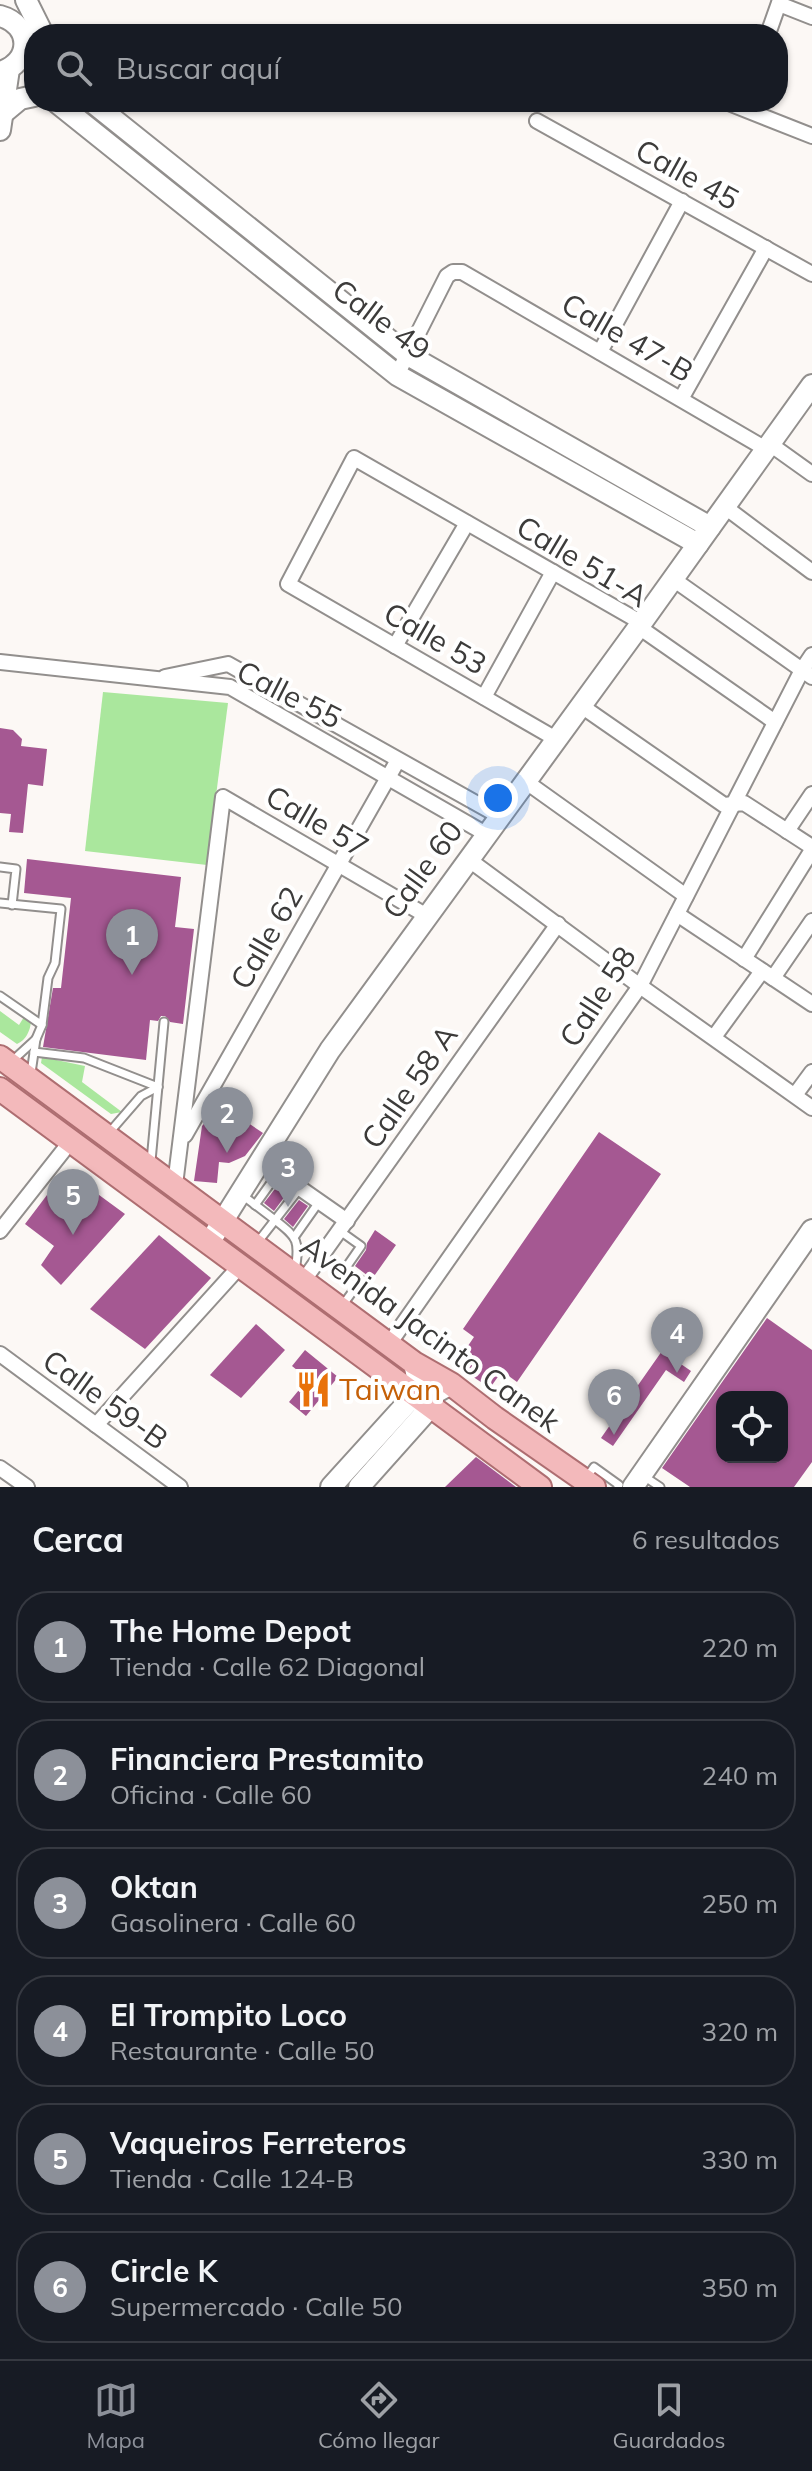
<!DOCTYPE html>
<html lang="es">
<meta charset="utf-8">
<style>
body{margin:0;font-family:Mulish,sans-serif;background:#242831;color:#f1f3f6}
.controls{position:absolute;right:24px;bottom:24px;display:grid;overflow:hidden;border-radius:16px;box-shadow:0 2px 6px #0004}
.controls button{width:72px;height:72px;display:grid;place-items:center;padding:0;border:0;border-bottom:2px solid #363941;background:#171b24;color:#f1f3f6;font:40px sans-serif}
.you{position:absolute;left:498px;top:798px;width:28px;height:28px;margin:-20px;border:6px solid #fff;border-radius:50%;background:#1a73e8;box-shadow:0 0 0 12px #1a73e833}
.badge{display:grid;place-items:center;width:52px;height:52px;border-radius:50%;background:#8c9099;color:#fff;font-size:26px;font-weight:700}
.pin{position:absolute;translate:-50% -66px;filter:drop-shadow(0 2px 4px #0008)}
.pin::after{content:'';position:absolute;top:42px;width:28px;height:24px;background:inherit;clip-path:polygon(0 0,100% 0,50% 100%)}
.list{margin:0;padding:0;list-style:none}
h2{display:flex;justify-content:space-between;align-items:center;height:104px;margin:0;padding:0 32px;font-size:34px}
h2 small{font-size:26px;font-weight:400;color:#9ea1a6}
.list li{display:grid;grid-template-columns:52px 1fr auto;gap:24px;align-items:center;box-sizing:border-box;height:112px;margin:0 16px 16px;padding:0 16px;border:2px solid #363941;border-radius:32px}
.list b{display:block;font-size:30px;white-space:nowrap}
.list p{margin:0;font-size:26px;white-space:nowrap;color:#9ea1a6}
.list em{font-size:26px;font-style:normal;color:#9ea1a6}
.icon{flex:none;width:44px;height:44px;fill:none;stroke:currentColor;stroke-width:2;stroke-linecap:round;stroke-linejoin:round}
.map{position:relative;flex:none;width:812px;height:1487px;overflow:hidden}
.search{position:absolute;background:#171b24;box-shadow:0 2px 6px #0004;left:24px;right:24px;top:24px;height:88px;display:flex;align-items:center;gap:20px;box-sizing:border-box;padding:0 28px;border-radius:32px;color:#9ea1a6;font-size:30px}
.sheet{height:872px;background:#171b24}
nav{display:flex;justify-content:space-around;align-items:center;box-sizing:border-box;height:112px;border-top:2px solid #363941;background:#171b24;font-size:22px;color:#9ea1a6}
nav a{display:grid;justify-items:center;gap:4px}
nav .on{color:#8c9099}
.map>svg:first-child{display:block}
</style>
<div class="map">
<svg width="812" height="1487" viewBox="0 0 812 1487">
<rect width="100%" height="100%" fill="#fcf8f5"/>
<g fill="#aae79d">
<polygon points="103,692 228,703 207,865 85,851"/>
<path d="M0 1011 19 1025 24 1017 31 1022C30 1031 26 1040 17 1044L0 1032Z"/>
<polygon points="42,1057 85,1066 82,1082 122,1112 111,1114 41,1063"/>
</g>
<g fill="#a55892" fill-rule="evenodd">
<polygon points="0,728 13,730 22,739 21,746 47,749 43,786 28,784 23,833 9,832 11,814 0,813"/>
<polygon points="27,859 181,877 175,927 194,929 183,1024 170,1022 165,1016 161,1016 158,1021 150,1020 146,1060 43,1047 53,988 61,988 71,898 24,893"/>
<polygon points="221,1112 235,1114 263,1133 245,1156 229,1163 219,1162 217,1183 194,1181 202,1126 212,1115"/>
<polygon points="599,1132 661,1174 517,1382 502,1371 490,1388 455,1365 474,1337 463,1329"/>
<polygon points="278,1185 288,1192 274,1211 264,1203"/>
<polygon points="95,1192 125,1214 61,1285 41,1265 54,1246 25,1224 47,1195 76,1217"/>
<polygon points="299,1200 308,1206 293,1227 284,1219"/>
<polygon points="375,1230 396,1245 372,1279 355,1266 366,1250 367,1243"/>
<polygon points="159,1235 211,1278 145,1349 90,1309"/>
<path d="M767 1318 812 1350V1462L794 1487H690L662 1468ZM722 1397H782V1457H722Z"/>
<polygon points="256,1324 285,1350 241,1398 210,1375"/>
<polygon points="305,1350 338,1377 306,1416 289,1402 308,1379 292,1366"/>
<polygon points="662,1351 691,1371 684,1382 666,1370 613,1446 601,1438"/>
<polygon points="476,1457 516,1487 445,1487"/>
</g>
<g fill="none" stroke-linecap="round" stroke-linejoin="round">
<defs>
<g id="lane">
<polyline points="0,867 16,869 12,905"/>
<polyline points="0,903 61,909 55,963 48,978 42,1025 36,1039 31,1073"/>
<polyline points="0,996 42,1025"/>
<polyline points="34,1052 84,1058 158,1087"/>
<polyline points="11,1062 36,1039"/>
<polyline points="108,1134 141,1096 158,1087"/>
<polyline points="151,1161 164,1022"/>
<polyline points="241,1194 275,1220 257,1243"/>
<polyline points="255,1205 278,1173"/>
<polyline points="340,1231 361,1246 345,1269 361,1280 342,1306"/>
<polyline points="295,1236 319,1202"/>
<path d="M295 1271C300 1241 298 1238 275 1220L300 1188"/>
<polyline points="642,1475 660,1487"/>
<polyline points="587,1477 594,1467 619,1485 618,1487"/>
</g>
<g id="street">
<polyline points="779,4 812,17"/>
<polyline points="768,34 780,0"/>
<polyline points="726,102 812,136"/>
<polyline points="537,121 812,274"/>
<polyline points="600,352 682,201"/>
<polyline points="397,375 447,276 453,272 462,272 766,449"/>
<polyline points="681,399 766,248"/>
<polyline points="770,444 812,474"/>
<polyline points="725,507 812,572"/>
<polyline points="673,579 812,677"/>
<polyline points="395,646 467,523"/>
<polyline points="0,662 230,687 486,834"/>
<polyline points="165,677 228,664 499,816"/>
<polyline points="484,697 553,572"/>
<polyline points="580,705 724,805 744,803 812,847"/>
<polyline points="556,739 288,584 354,458 635,619 646,632 775,722"/>
<polyline points="525,781 686,896"/>
<polyline points="787,831 812,794"/>
<polyline points="468,859 640,986 812,1108"/>
<polyline points="677,914 812,1004"/>
<polyline points="744,959 812,850"/>
<polyline points="773,978 812,921"/>
<polyline points="714,1037 762,971"/>
<polyline points="795,1095 812,1072"/>
<polyline points="185,1135 398,760"/>
<polyline points="261,1161 347,1221"/>
<polyline points="175,1185 223,797 427,916"/>
<polyline points="0,1231 71,1141"/>
<polyline points="304,1280 558,924"/>
<polyline points="389,1344 640,986 802,670 812,655"/>
<polyline points="0,1354 180,1487"/>
<polyline points="96,1425 240,1266"/>
<polyline points="0,1468 27,1487"/>
</g>
<g id="secondary">
<polyline points="26,0 43,34"/>
<path d="M0 16C33 25 32 63 0 72"/>
<polyline points="56,102 397,375 698,544"/>
<polyline points="92,102 408,355 710,527"/>
<polyline points="2,114 20,99 34,96"/>
<polyline points="0,130 9,69"/>
<polyline points="209,1243 330,1050 640,625 812,385"/>
<polyline points="331,1487 409,1401 422,1400 451,1384"/>
<polyline points="359,1487 425,1413 414,1363"/>
<polyline points="633,1487 812,1230"/>
</g>
<g id="primary">
<polyline points="0,1057 414,1363 451,1384 495,1418 594,1487"/>
<polyline points="0,1089 540,1487"/>
</g>
</defs>
<use href="#lane" stroke="#928f8d" stroke-width="11"/>
<use href="#street" stroke="#928f8d" stroke-width="18"/>
<use href="#secondary" stroke="#928f8d" stroke-width="24"/>
<use href="#primary" stroke="#ae6e71" stroke-width="26"/>
<use href="#lane" stroke="#fff" stroke-width="7"/>
<use href="#street" stroke="#fff" stroke-width="14"/>
<use href="#secondary" stroke="#fff" stroke-width="20"/>
<use href="#primary" stroke="#f3b9bb" stroke-width="22"/>
</g>
<defs>
<symbol id="restaurant-bare" viewBox="-9 -9 18 18"><path d="M-5-6h1v4h1v-4h1v4h1v-4h1v5L-1.5 .5V6h-2V.5L-5-1ZM5-6V6H3V1.5H1.5Q1.5-4 5-6Z" fill="#e8710a" stroke="#fff" stroke-width="2.5" paint-order="stroke"/></symbol>
</defs>
<g fill-rule="evenodd">
<use href="#restaurant-bare" x="288" y="1364" width="51" height="51"/>
</g>
<g text-anchor="middle" stroke-width="8" stroke-linejoin="round" paint-order="stroke">
<g font-size="30" fill="#3c3b3a" stroke="#fff">
<text transform="translate(687 175) rotate(29)" y="10">Calle 45</text>
<text transform="translate(381 320) rotate(37)" y="10">Calle 49</text>
<text transform="translate(627 338) rotate(30)" y="10">Calle 47-B</text>
<text transform="translate(582 562) rotate(31)" y="10">Calle 51-A</text>
<text transform="translate(435 639) rotate(30)" y="10">Calle 53</text>
<text transform="translate(289 695) rotate(27)" y="10">Calle 55</text>
<text transform="translate(317 822) rotate(30)" y="10">Calle 57</text>
<text transform="translate(423 870) rotate(-54)" y="10">Calle 60</text>
<text transform="translate(267 938) rotate(-60)" y="10">Calle 62</text>
<text transform="translate(598 997) rotate(-57)" y="10">Calle 58</text>
<text transform="translate(410 1087) rotate(-55)" y="10">Calle 58 A</text>
<text transform="translate(430 1334) rotate(36)" y="10">Avenida Jacinto Canek</text>
<text transform="translate(105 1400) rotate(36)" y="10">Calle 59-B</text>
</g>
<g font-size="30" fill="#c56008" stroke="#fff" text-anchor="start">
<text x="339" y="1400">Taiwan</text>
</g>
</g>
</svg>
<div class="controls">
<button><svg class="icon" aria-label="locate" viewBox="0 0 24 24"><circle cx="12" cy="12" r="6"/><path d="M12 2v4M12 18v4M2 12h4M18 12h4"/></svg></button>
</div>
<div class="you"></div>
<div class="pin badge" style="left:132px;top:975px">1</div>
<div class="pin badge" style="left:227px;top:1153px">2</div>
<div class="pin badge" style="left:288px;top:1207px">3</div>
<div class="pin badge" style="left:677px;top:1373px">4</div>
<div class="pin badge" style="left:73px;top:1235px">5</div>
<div class="pin badge" style="left:614px;top:1435px">6</div>
<div class="search"><svg class="icon" aria-label="search" viewBox="0 0 24 24"><circle cx="10" cy="10" r="6"/><path d="M15 15l6 6"/></svg>Buscar aquí</div>
</div>
<section class="sheet">
<h2>Cerca<small>6 resultados</small></h2>
<ul class="list">
<li><span class="badge">1</span><div><b>The Home Depot</b><p>Tienda · Calle 62 Diagonal</p></div><em>220 m</em></li>
<li><span class="badge">2</span><div><b>Financiera Prestamito</b><p>Oficina · Calle 60</p></div><em>240 m</em></li>
<li><span class="badge">3</span><div><b>Oktan</b><p>Gasolinera · Calle 60</p></div><em>250 m</em></li>
<li><span class="badge">4</span><div><b>El Trompito Loco</b><p>Restaurante · Calle 50</p></div><em>320 m</em></li>
<li><span class="badge">5</span><div><b>Vaqueiros Ferreteros</b><p>Tienda · Calle 124-B</p></div><em>330 m</em></li>
<li><span class="badge">6</span><div><b>Circle K</b><p>Supermercado · Calle 50</p></div><em>350 m</em></li>
</ul>
</section>
<nav>
<a class="on"><svg class="icon" aria-label="map" viewBox="0 0 24 24"><path d="M3 6l6-2 6 2 6-2v14l-6 2-6-2-6 2zM9 4v14M15 6v14"/></svg>Mapa</a>
<a><svg class="icon" aria-label="directions" viewBox="0 0 24 24"><path d="M12 3l9 9-9 9-9-9zM9 14v-3h6M13 9l2 2-2 2"/></svg>Cómo llegar</a>
<a><svg class="icon" aria-label="saved" viewBox="0 0 24 24"><path d="M7 4h10v16l-5-4-5 4z"/></svg>Guardados</a>
</nav>
